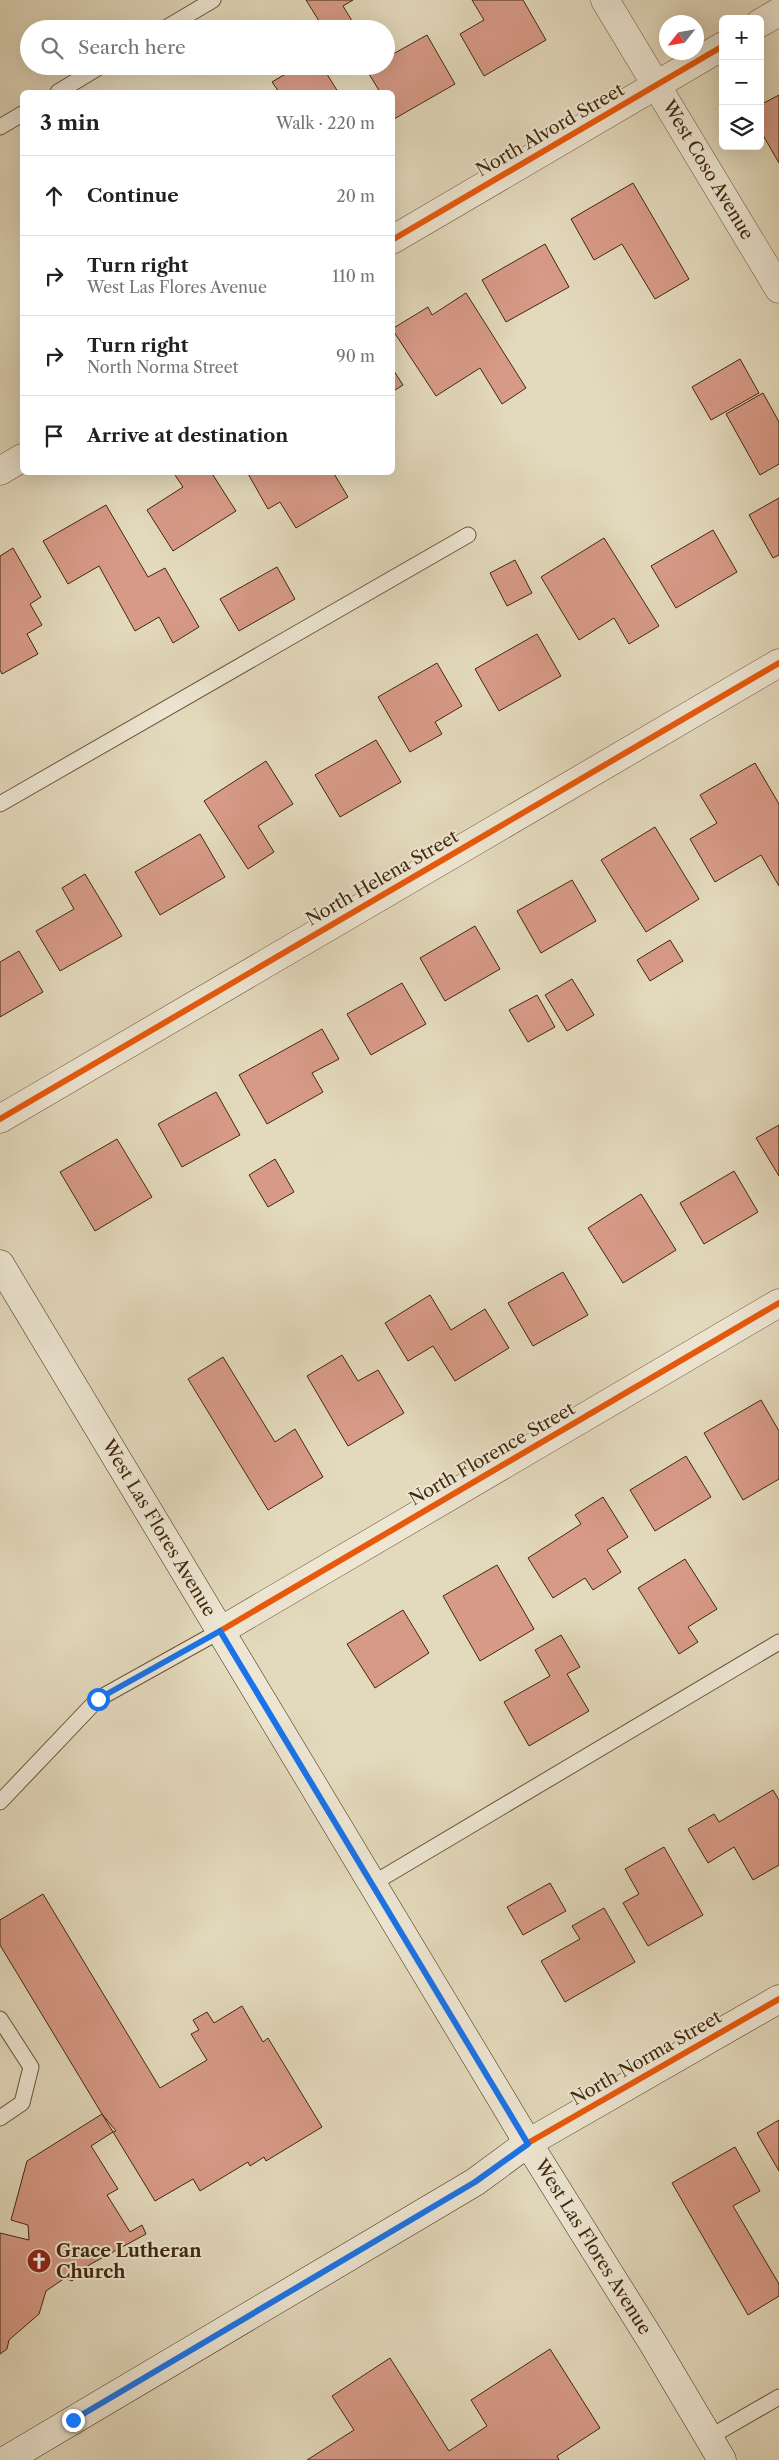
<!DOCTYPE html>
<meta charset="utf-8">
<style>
body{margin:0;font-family:"Libre Caslon Text",serif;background:#f6f6f6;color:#202124}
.controls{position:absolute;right:15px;top:15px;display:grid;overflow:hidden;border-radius:8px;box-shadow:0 5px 20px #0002}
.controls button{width:45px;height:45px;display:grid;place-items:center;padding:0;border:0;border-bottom:1px solid #e0e0e0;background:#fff;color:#202124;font:25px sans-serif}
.compass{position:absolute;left:659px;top:15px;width:45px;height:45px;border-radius:50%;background:#fff;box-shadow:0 5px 20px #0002;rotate:239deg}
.stop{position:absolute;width:15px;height:15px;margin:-11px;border:4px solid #1a73e8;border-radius:50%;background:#fff}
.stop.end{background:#1a73e8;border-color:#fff;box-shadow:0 1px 5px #0008}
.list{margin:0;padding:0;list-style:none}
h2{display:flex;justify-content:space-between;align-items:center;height:65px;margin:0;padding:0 20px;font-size:21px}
h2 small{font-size:16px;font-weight:400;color:#757577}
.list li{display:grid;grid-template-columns:32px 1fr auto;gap:15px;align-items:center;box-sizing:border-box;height:80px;padding:0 20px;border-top:1px solid #e0e0e0}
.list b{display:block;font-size:19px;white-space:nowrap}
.list p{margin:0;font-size:16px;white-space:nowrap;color:#757577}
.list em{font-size:16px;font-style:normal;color:#757577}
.icon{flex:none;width:28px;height:28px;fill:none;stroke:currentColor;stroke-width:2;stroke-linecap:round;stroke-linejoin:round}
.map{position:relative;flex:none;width:779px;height:2460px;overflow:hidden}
.search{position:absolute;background:#fff;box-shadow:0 5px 20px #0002;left:20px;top:20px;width:375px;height:55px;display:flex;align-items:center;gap:12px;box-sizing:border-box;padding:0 18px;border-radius:28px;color:#757577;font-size:19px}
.panel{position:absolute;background:#fff;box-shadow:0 5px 20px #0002;left:20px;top:90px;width:375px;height:385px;border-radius:8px}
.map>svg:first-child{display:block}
</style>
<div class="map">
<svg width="779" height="2460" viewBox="0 0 779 2460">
<rect width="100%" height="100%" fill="#e3d9bc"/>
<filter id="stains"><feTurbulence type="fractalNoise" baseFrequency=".004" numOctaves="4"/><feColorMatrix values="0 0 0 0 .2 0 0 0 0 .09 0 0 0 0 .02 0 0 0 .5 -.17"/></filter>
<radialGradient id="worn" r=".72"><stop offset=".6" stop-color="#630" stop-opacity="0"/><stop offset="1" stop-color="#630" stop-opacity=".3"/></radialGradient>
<g fill="#d79a87" stroke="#41290c">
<polygon points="306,0 353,0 343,6 357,29 324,29"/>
<polygon points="472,0 523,0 546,40 484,76 460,34 484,20"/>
<polygon points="427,35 455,84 394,119 392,92 380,92 366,69 372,66 386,66 386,58"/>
<polygon points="299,66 322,66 338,92 279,92 272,82"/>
<polygon points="779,95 779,163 760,130 760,105"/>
<polygon points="633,183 689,279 655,299 622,244 594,260 571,219"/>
<polygon points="545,244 569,287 506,322 482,280"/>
<polygon points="466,293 526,388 502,404 480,368 436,396 392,329 428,307 432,315"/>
<polygon points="740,359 759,393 711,420 692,387"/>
<polygon points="392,368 403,385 392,392"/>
<polygon points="763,393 779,422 779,464 760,475 726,414"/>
<polygon points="173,472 211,472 236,511 173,551 147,510 183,487"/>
<polygon points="247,472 333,472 348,497 296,528 280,502 268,509"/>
<polygon points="779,498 779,555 773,558 749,515"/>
<polygon points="106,505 148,577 165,568 199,627 173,643 159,617 135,631 99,566 68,584 43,541"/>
<polygon points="713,530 737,572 676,608 651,566"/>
<polygon points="604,538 659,626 629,644 614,618 579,640 541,577"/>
<polygon points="13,548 41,597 30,604 42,625 27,634 38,654 2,674 0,670 0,556"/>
<polygon points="515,560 532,593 507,606 490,573"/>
<polygon points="277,567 295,599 239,631 220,599"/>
<polygon points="537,634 561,676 499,711 475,669"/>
<polygon points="437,663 462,706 435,722 442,734 410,752 378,697"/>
<polygon points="376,740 401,782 340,817 315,775"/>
<polygon points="266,761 293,804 258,826 274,852 248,869 204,801"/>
<polygon points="755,763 779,804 779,886 761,855 715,882 690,839 717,823 700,795"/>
<polygon points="655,827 699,899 646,932 601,860"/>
<polygon points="200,834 225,877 160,915 135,872"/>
<polygon points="85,874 122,936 60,971 36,931 74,909 62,888"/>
<polygon points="572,880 596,921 541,953 517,911"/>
<polygon points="475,926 500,969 445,1001 420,958"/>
<polygon points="670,940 683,961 650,981 637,960"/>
<polygon points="19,951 43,992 0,1017 0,962"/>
<polygon points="572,979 594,1015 567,1031 545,995"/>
<polygon points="402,983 426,1024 371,1055 347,1014"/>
<polygon points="537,995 555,1027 528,1042 509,1010"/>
<polygon points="322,1029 339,1059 312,1073 323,1092 267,1124 239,1075"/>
<polygon points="216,1092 240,1135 182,1167 158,1124"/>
<polygon points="779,1125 779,1176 756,1138"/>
<polygon points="117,1139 152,1197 95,1231 60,1172"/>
<polygon points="275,1159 294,1192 268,1207 249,1175"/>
<polygon points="734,1171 758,1212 704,1244 680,1203"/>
<polygon points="641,1194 676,1250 623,1283 588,1228"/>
<polygon points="563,1272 588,1315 533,1346 508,1303"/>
<polygon points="430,1295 451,1330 485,1309 509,1348 455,1381 433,1346 408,1361 385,1323"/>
<polygon points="342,1355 358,1381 378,1370 404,1413 348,1446 307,1376"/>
<polygon points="223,1357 275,1442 295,1429 323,1477 268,1510 188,1379"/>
<polygon points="761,1400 779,1431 779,1479 743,1500 704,1433"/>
<polygon points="686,1456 711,1497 655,1531 630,1490"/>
<polygon points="603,1497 628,1537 607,1550 621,1572 593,1590 585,1578 553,1598 528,1558 581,1524 575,1515"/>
<polygon points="685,1559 717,1609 688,1627 698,1642 679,1654 638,1588"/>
<polygon points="497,1565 534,1629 480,1661 443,1596"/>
<polygon points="403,1610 429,1653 375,1688 347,1644"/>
<polygon points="561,1635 580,1667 567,1674 589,1711 529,1746 504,1702 550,1676 535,1650"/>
<polygon points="773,1790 779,1800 779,1865 753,1880 734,1847 708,1863 688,1829 714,1814 719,1822"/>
<polygon points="664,1847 703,1915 648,1946 623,1903 639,1894 625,1869"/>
<polygon points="550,1883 566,1911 523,1935 507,1907"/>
<polygon points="43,1894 160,2088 207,2060 191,2034 199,2030 193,2020 207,2012 214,2023 242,2006 263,2042 268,2038 322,2127 266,2161 264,2157 250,2166 248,2162 200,2191 193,2179 155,2201 113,2132 116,2131 102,2114 0,1945 0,1920"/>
<polygon points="604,1908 635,1962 565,2002 541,1961 580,1939 572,1926"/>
<polygon points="102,2114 113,2132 91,2146 118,2189 107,2195 130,2232 142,2225 146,2234 89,2265 72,2281 65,2278 46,2291 39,2314 9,2340 7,2349 0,2354 0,2233 29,2240 28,2225 11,2220 27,2161"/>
<polygon points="779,2120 779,2171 757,2133"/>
<polygon points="735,2147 760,2191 733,2206 779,2284 779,2296 748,2315 672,2183"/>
<polygon points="550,2349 600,2428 557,2456 559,2460 307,2460 354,2430 332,2396 390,2358 449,2451 487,2426 471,2400"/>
</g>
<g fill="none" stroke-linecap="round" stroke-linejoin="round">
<defs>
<g id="service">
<polyline points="164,29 213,0"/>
<polyline points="58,92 101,66"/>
<polyline points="0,127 22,114"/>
<polyline points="0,804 468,535"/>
<polyline points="0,1802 98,1699 220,1631"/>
<polyline points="372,1884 779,1642"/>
<polyline points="0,2019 31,2067 22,2103 0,2118"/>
<polyline points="708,2438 779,2397"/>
</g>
<g id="minor">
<polyline points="605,0 779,289"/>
<polyline points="760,23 779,12"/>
<polyline points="392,240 723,46"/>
<polyline points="0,471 22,458"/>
<polyline points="0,1119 779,663"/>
<polyline points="220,1631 779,1303"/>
</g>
<g id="secondary">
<polyline points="0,1264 528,2143 654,2345 722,2460"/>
<polyline points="6,2460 475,2182 528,2143 779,1999"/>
</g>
</defs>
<use href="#service" stroke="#6a5538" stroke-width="17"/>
<use href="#minor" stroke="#6a5538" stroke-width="29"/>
<use href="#secondary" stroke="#41290c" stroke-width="29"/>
<use href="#service" stroke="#ede6d3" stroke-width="15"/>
<use href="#minor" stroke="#ede6d3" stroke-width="28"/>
<use href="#secondary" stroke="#ede6d3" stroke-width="28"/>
<defs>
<g id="cycleway">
<polyline points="392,240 723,46"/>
<polyline points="0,1119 779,663"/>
<polyline points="220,1631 779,1303"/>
<polyline points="528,2143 779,1999"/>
</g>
</defs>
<use href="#cycleway" stroke="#ede6d3" stroke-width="9"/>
<use href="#cycleway" stroke="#e8590c" stroke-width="6"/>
</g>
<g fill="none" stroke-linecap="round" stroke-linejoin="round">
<polyline stroke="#1a73e8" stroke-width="6" points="73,2420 475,2182 528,2144 220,1631 98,1699"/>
</g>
<defs>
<symbol id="church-disc" viewBox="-11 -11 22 22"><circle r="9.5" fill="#8f2418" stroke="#ede6d3"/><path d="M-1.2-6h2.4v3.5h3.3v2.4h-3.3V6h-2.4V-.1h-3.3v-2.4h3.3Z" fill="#fff"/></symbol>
</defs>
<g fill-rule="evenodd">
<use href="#church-disc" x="25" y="2247" width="28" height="28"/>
</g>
<g text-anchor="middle" stroke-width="4" stroke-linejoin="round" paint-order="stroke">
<g font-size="18" fill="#41290c" stroke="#ede6d3">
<text transform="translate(550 130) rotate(-30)" y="6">North Alvord Street</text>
<text transform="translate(708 170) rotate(59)" y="6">West Coso Avenue</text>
<text transform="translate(382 878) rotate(-30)" y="6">North Helena Street</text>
<text transform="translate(492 1454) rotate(-30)" y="6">North Florence Street</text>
<text transform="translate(159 1528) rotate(59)" y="6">West Las Flores Avenue</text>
<text transform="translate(646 2058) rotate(-30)" y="6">North Norma Street</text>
<text transform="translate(593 2247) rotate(58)" y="6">West Las Flores Avenue</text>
</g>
<g font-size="18" font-weight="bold" fill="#41290c" stroke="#ede6d3" text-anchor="start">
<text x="56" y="2257">Grace Lutheran<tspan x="56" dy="21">Church</tspan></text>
</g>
</g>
<rect width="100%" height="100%" filter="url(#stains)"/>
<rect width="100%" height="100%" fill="url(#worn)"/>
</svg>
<div class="controls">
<button>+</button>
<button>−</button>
<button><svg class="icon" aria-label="layers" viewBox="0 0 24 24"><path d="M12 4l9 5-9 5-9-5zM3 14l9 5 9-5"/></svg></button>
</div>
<svg class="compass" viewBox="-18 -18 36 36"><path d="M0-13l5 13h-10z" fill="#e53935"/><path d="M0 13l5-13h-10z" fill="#757577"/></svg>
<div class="stop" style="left:98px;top:1699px"></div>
<div class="stop end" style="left:73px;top:2420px"></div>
<div class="search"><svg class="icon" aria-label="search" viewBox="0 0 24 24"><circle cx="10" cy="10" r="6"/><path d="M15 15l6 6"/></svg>Search here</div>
<section class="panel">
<h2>3 min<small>Walk · 220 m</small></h2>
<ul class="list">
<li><svg class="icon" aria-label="ahead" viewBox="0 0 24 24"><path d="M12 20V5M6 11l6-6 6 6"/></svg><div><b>Continue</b></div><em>20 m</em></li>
<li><svg class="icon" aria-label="right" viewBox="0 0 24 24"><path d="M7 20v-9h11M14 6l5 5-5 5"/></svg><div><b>Turn right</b><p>West Las Flores Avenue</p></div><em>110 m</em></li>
<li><svg class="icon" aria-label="right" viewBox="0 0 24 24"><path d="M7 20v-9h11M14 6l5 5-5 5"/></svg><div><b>Turn right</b><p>North Norma Street</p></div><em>90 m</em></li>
<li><svg class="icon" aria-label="arrive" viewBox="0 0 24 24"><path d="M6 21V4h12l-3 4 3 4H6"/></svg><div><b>Arrive at destination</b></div></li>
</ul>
</section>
</div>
